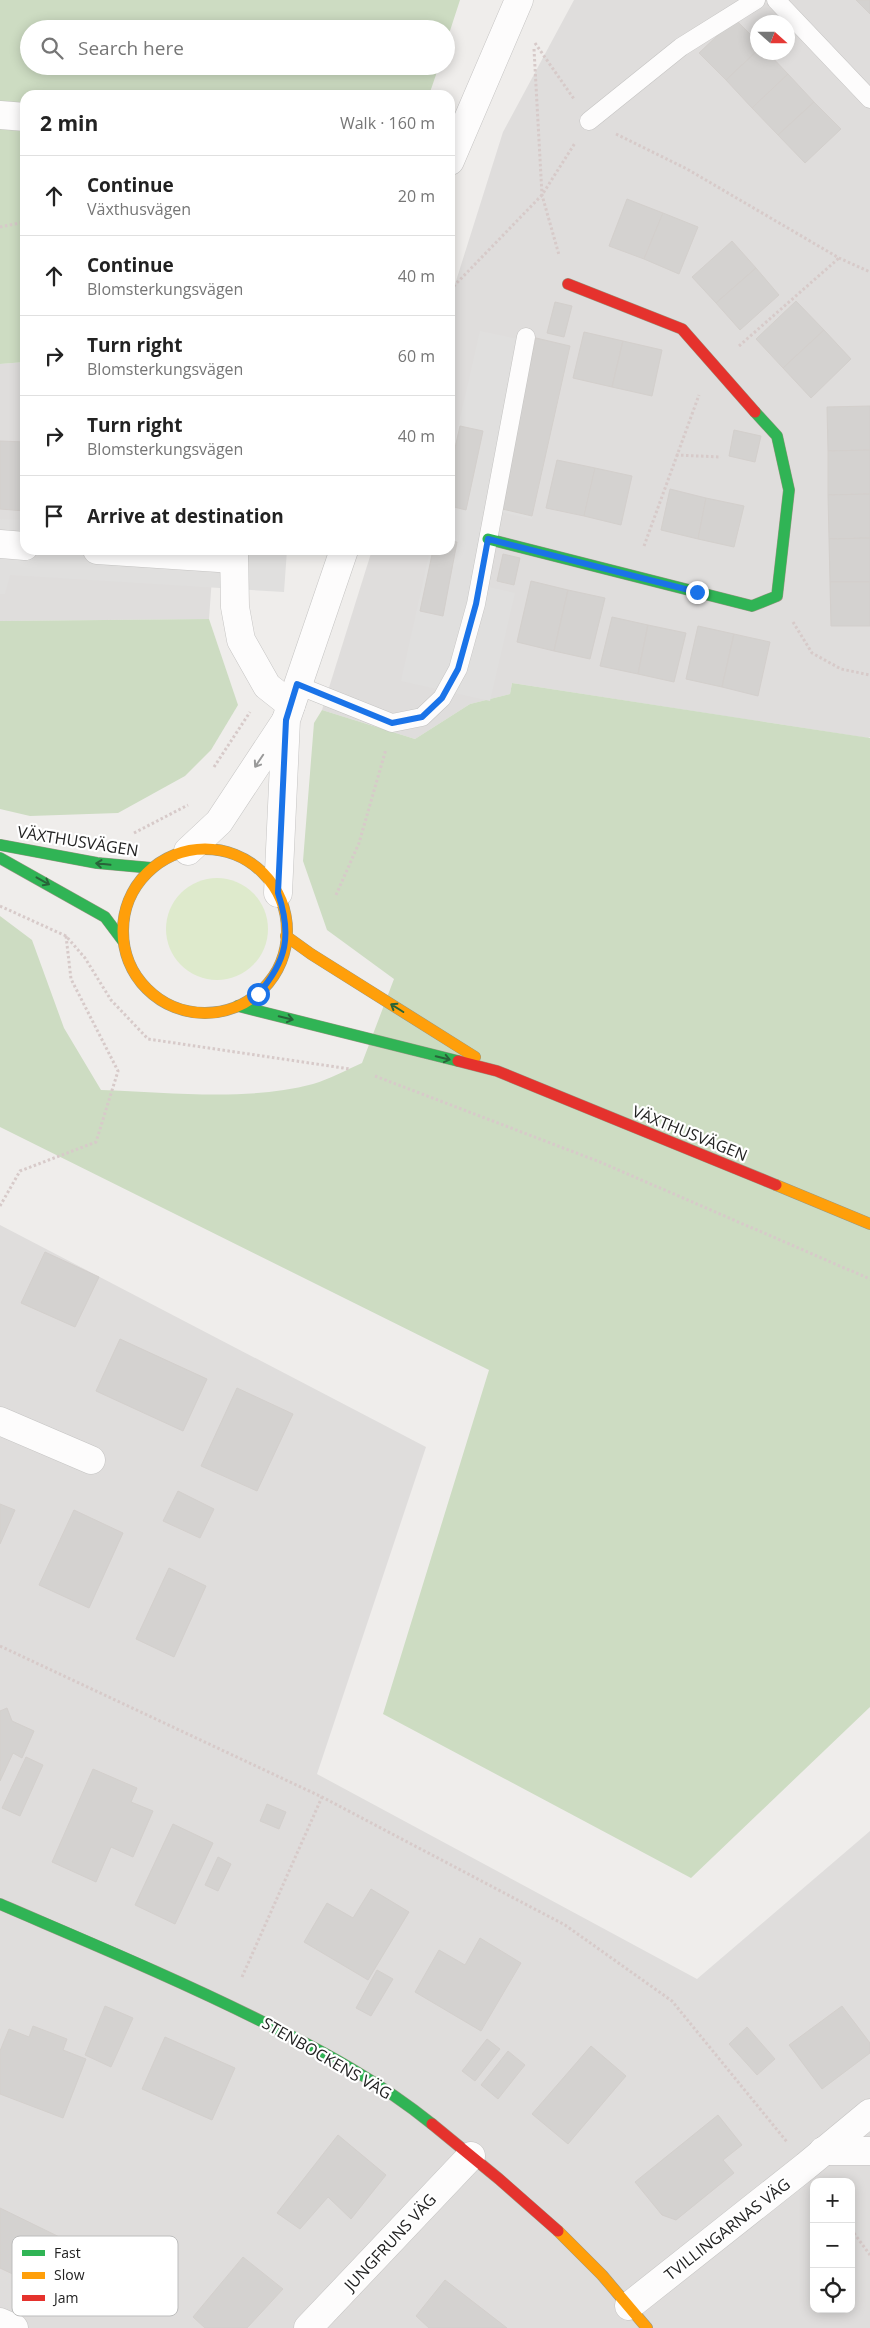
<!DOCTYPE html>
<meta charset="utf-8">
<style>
body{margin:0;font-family:"Open Sans",sans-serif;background:#f6f6f6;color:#222}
.controls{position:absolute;right:15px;bottom:15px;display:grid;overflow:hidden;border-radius:10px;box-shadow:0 2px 12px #0003}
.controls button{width:45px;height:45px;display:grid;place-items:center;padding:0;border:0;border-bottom:1px solid #e0e0e0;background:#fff;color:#222;font:25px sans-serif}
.compass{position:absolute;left:750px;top:15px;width:45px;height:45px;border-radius:50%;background:#fff;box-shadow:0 2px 12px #0003;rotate:111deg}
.stop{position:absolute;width:15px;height:15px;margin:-11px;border:4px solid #1a73e8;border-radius:50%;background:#fff}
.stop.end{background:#1a73e8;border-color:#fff;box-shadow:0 1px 5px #0008}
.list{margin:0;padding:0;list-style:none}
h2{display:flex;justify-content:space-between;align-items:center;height:65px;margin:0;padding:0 20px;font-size:21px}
h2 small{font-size:16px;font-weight:400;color:#767676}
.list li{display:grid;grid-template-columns:32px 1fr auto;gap:15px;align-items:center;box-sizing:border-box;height:80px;padding:0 20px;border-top:1px solid #e0e0e0}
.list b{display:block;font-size:19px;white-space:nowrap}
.list p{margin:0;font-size:16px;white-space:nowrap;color:#767676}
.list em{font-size:16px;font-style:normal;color:#767676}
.icon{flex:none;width:28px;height:28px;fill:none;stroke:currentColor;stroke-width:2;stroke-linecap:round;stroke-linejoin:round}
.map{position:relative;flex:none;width:870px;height:2328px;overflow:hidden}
.search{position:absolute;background:#fff;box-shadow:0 2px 12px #0003;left:20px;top:20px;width:435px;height:55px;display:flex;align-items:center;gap:12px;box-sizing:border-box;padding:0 18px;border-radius:28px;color:#767676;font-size:19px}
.panel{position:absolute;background:#fff;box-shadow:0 2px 12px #0003;left:20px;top:90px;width:435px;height:465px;border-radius:15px}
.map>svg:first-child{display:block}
</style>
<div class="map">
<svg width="870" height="2328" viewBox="0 0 870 2328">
<rect width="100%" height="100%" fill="#efedeb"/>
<g fill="#dfdddc" fill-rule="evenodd">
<path d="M574 0H870V737L868 738 512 683 510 694 470 704 415 739 322 710 372 550H450V300L503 132ZM758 22H788V52H758Z"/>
<polygon points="25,362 25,550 214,550 209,619 0,621 0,364"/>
<path d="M0 1225 426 1447 317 1774 697 1979 870 1831V2328H0ZM814 2182H851V2309H814Z"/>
</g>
<circle fill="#deeacc" cx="217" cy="929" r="51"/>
<g fill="#cddcc2">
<polygon points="0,0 460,0 446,43 446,29 29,29 29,66 439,66 429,95 25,95 25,362 0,364"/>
<polygon points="209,619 238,705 211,750 185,776 118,813 30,816 0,809 0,621"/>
<path d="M512 683 870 738V1707L691 1878 383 1714 489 1370 0 1127V916L32 940 64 1028 101 1090C170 1092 245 1102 313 1084 330 1079 346 1070 362 1063L394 979 327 930 303 861 314 723 322 710 415 739 470 704 510 694Z"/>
</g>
<g fill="#e0dfde">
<polygon points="480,331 570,350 532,519 496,511 480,585 515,593 490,701 401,681 430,550 450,550 450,462"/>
<polygon points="0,519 25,520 25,550 287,550 284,592 10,575 5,594 0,594"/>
</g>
<g fill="#d4d2d0" stroke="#d3cfcc">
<polygon points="856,0 870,0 870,14"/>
<polygon points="735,19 758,42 758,50 726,80 699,53"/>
<polygon points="758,50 758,52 767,52 788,74 752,108 726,80"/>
<polygon points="788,74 814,102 778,135 752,108"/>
<polygon points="814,102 841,129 805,163 778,135"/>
<polygon points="627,199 663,213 644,259 609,246"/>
<polygon points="663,213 698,227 679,274 644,259"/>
<polygon points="732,241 756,268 716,303 692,277"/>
<polygon points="756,268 779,295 740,330 716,303"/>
<polygon points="796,301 824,330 783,368 756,339"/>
<polygon points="555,302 572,306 564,337 547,333"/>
<polygon points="824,330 851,359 811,398 783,368"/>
<polygon points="584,332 623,341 612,387 573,378"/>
<polygon points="536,338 570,346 532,516 498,508"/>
<polygon points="623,341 662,350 652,396 612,387"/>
<polygon points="870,406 870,450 828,451 827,407"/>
<polygon points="460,426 483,431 466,510 450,506 450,470"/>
<polygon points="734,430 761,436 755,462 729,456"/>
<polygon points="0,441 25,442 25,511 0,509"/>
<polygon points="870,450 870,494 828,495 828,451"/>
<polygon points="557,460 595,468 584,516 546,508"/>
<polygon points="595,468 632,476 621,525 584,516"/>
<polygon points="670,489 706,498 698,539 661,530"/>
<polygon points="870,494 870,538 829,539 828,495"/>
<polygon points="706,498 744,506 734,547 698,539"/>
<polygon points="870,538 870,582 830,582 829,539"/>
<polygon points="450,541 457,542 443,616 420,611 433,550 450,550"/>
<polygon points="503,554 520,558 514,585 497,581"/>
<polygon points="531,581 568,590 554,651 517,642"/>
<polygon points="830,582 870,582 870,626 831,626"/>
<polygon points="568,590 605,598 590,659 554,651"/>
<polygon points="612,617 648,625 638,674 600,666"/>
<polygon points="648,625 686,633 674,682 638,674"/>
<polygon points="698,626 734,634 722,687 686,679"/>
<polygon points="734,634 770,642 758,696 722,687"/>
<polygon points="45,1252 99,1277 75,1327 21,1303"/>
<polygon points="120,1339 207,1379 183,1431 96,1391"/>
<polygon points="237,1388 293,1414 257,1491 201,1466"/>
<polygon points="178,1491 214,1509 200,1538 163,1521"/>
<polygon points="0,1504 15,1510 0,1544"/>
<polygon points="74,1510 123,1533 89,1608 39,1585"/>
<polygon points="169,1568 206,1586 174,1657 136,1639"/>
<polygon points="7,1708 12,1721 34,1731 22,1758 13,1753 0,1781 0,1711"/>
<polygon points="26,1757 43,1765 20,1816 2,1808"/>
<polygon points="93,1769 137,1788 131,1802 153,1811 133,1857 111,1847 96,1882 52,1862"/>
<polygon points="267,1804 286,1812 279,1829 260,1821"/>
<polygon points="173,1824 213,1843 175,1924 135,1905"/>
<polygon points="218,1857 231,1864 218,1891 205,1885"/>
<polygon points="371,1889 409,1912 368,1980 304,1942 327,1903 353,1918"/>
<polygon points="480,1938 521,1963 481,2031 415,1992 439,1950 465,1965"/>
<polygon points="377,1970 393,1979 371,2016 356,2008"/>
<polygon points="105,2006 133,2018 111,2067 85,2055"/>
<polygon points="842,2006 870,2043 870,2053 822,2089 789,2045"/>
<polygon points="33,2026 67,2039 63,2050 86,2059 63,2118 0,2094 0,2051 9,2029 29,2037"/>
<polygon points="747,2027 775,2059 757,2075 729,2044"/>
<polygon points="165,2037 235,2068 212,2120 142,2089"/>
<polygon points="487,2039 500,2049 475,2081 462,2071"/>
<polygon points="591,2046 626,2076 568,2144 532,2114"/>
<polygon points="508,2051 525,2065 498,2099 481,2085"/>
<polygon points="718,2115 742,2145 723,2160 734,2173 676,2220 662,2215 635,2182"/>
<polygon points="338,2135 386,2175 351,2219 328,2197 300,2229 277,2213"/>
<polygon points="0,2208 84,2249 61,2297 0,2268"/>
<polygon points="243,2257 283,2289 247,2328 205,2328 193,2317"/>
<polygon points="445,2280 507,2328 429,2328 416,2316"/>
</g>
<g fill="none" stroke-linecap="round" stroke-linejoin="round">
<defs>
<g id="lane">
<polyline points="776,0 870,99"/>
<polyline points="589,121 681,47 756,0"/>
<polyline points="297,685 392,723 422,717 442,698 458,669 476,604 526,337"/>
</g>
<g id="street">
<polyline points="0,115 25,117"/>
<polyline points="450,161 519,0"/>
<polyline points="0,544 25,546"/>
<polyline points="97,550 234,559"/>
<polyline points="234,550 235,607 241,640 267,686 291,705"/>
<polyline points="188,851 219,822 285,722"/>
<polyline points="278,893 286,720 344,550"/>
<polyline points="0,1421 91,1460"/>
<polyline points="823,2151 870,2151"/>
<polyline points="629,2306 806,2166 870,2113"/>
<polyline points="0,2322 14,2328"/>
<polyline points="308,2328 471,2156"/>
</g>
<g id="fast">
<polyline points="488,539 752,606 777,596 789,490 777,436 755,412"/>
<polyline points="0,845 97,863 152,868"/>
<polyline points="0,858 105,917 123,941"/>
<polyline points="238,1006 458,1061"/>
<path d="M0 1904C88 1942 177 1979 263 2022 323 2051 380 2082 432 2124"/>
</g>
<g id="slow">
<circle cx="205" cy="931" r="82"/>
<polyline points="286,936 311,954 475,1057"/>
<polyline points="776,1185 870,1224"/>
<polyline points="558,2231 602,2275 647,2328"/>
</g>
<g id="jam">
<polyline points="568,284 682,329 755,412"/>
<polyline points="458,1061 497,1071 776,1185"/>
<polyline points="432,2124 499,2179 558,2231"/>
</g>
</defs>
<use href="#lane" stroke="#c5c4c3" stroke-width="19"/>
<use href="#street" stroke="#c5c4c3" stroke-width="29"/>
<use href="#fast" stroke="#989883" stroke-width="12"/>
<use href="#slow" stroke="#989883" stroke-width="12"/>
<use href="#jam" stroke="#989883" stroke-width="12"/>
<g stroke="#d7cac9" stroke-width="3" stroke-dasharray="2.5 2.5" stroke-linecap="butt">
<polyline points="535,43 574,99"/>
<polyline points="534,49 542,195 559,255"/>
<polyline points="616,134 687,169 839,258 870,272"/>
<polyline points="0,227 25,222"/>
<polyline points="450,290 542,195 575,143"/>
<polyline points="739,346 839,258"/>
<polyline points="676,455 721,457"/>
<polyline points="644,546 699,395"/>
<polyline points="793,622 812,653 841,669 870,675"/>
<polyline points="214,767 250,712"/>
<polyline points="134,833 188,805"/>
<polyline points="336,895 359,843 386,749"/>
<polyline points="0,906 66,936 85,958 111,1000 148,1039 350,1069"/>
<polyline points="375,1076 600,1162 870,1279"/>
<polyline points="0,1206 20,1171 96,1142 118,1071 71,979 66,936"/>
<polyline points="0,1646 322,1797 565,1925 672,2001 787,2142"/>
<polyline points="242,1977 322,1797"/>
<polyline points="851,2229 870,2255"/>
</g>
<use href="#lane" stroke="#fdfcfc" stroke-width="18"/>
<use href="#street" stroke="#fdfcfc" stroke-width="28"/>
<use href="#fast" stroke="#30b455" stroke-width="11"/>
<use href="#slow" stroke="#ff9f0a" stroke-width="11"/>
<use href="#jam" stroke="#e5322d" stroke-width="11"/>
</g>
<defs><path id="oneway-shaft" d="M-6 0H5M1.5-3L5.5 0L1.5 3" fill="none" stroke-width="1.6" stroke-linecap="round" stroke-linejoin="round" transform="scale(1.25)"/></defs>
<use stroke="#9a9a9a" href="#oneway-shaft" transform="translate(259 761) rotate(124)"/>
<g stroke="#286439">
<use href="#oneway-shaft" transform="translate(103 864) rotate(-174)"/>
<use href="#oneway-shaft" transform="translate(43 881) rotate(29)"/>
<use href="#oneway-shaft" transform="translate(397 1008) rotate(-148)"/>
<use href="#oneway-shaft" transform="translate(286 1018) rotate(14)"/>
<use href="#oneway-shaft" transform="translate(443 1058) rotate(14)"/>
</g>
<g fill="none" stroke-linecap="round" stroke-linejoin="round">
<path stroke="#1a73e8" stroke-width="6" d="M258 994C287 961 292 935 278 893L286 720 297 684 392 723 422 717 442 698 458 669 476 604 488 539 697 592"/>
</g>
<g text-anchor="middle" stroke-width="4.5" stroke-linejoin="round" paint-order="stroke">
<g font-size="16" fill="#222" stroke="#fff">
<text transform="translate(78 841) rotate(9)" y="6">VÄXTHUSVÄGEN</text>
<text transform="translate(690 1133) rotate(22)" y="6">VÄXTHUSVÄGEN</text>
<text transform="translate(327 2058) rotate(30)" y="6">STENBOCKENS VÄG</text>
<text transform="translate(727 2229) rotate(-38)" y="6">TVILLINGARNAS VÄG</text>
<text transform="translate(390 2242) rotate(-47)" y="6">JUNGFRUNS VÄG</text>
</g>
</g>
<rect x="12" y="2236" width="166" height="80" rx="8" fill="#fff" stroke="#bdbdbd" stroke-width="1"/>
<rect x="22" y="2250" width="23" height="6" fill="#30b455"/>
<rect x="22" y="2272" width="23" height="7" fill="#ff9f0a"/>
<rect x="22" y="2295" width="23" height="6" fill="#e5322d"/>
<g font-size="14" fill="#222">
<text x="54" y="2258">Fast</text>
<text x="54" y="2280">Slow</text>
<text x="54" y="2303">Jam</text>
</g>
</svg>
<div class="controls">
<button>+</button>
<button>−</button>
<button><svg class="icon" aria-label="locate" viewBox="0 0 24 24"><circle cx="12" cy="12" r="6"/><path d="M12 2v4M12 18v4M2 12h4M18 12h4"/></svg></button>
</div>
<svg class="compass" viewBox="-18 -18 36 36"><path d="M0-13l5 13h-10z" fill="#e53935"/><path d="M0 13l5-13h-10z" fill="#767676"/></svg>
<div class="stop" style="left:258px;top:994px"></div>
<div class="stop end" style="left:697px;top:592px"></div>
<div class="search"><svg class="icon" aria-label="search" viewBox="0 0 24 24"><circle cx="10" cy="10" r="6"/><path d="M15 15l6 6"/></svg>Search here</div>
<section class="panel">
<h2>2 min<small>Walk · 160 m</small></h2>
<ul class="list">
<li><svg class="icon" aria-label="ahead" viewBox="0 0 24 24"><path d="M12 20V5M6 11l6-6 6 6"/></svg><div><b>Continue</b><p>Växthusvägen</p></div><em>20 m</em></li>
<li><svg class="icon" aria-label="ahead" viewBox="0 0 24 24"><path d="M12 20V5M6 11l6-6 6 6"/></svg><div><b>Continue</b><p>Blomsterkungsvägen</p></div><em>40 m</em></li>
<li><svg class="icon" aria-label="right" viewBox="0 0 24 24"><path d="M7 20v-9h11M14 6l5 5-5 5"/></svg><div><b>Turn right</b><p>Blomsterkungsvägen</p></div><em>60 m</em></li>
<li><svg class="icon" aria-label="right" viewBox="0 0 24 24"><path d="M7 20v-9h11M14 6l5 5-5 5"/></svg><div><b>Turn right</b><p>Blomsterkungsvägen</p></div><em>40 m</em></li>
<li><svg class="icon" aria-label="arrive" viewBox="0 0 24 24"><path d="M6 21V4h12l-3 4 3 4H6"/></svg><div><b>Arrive at destination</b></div></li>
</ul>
</section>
</div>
